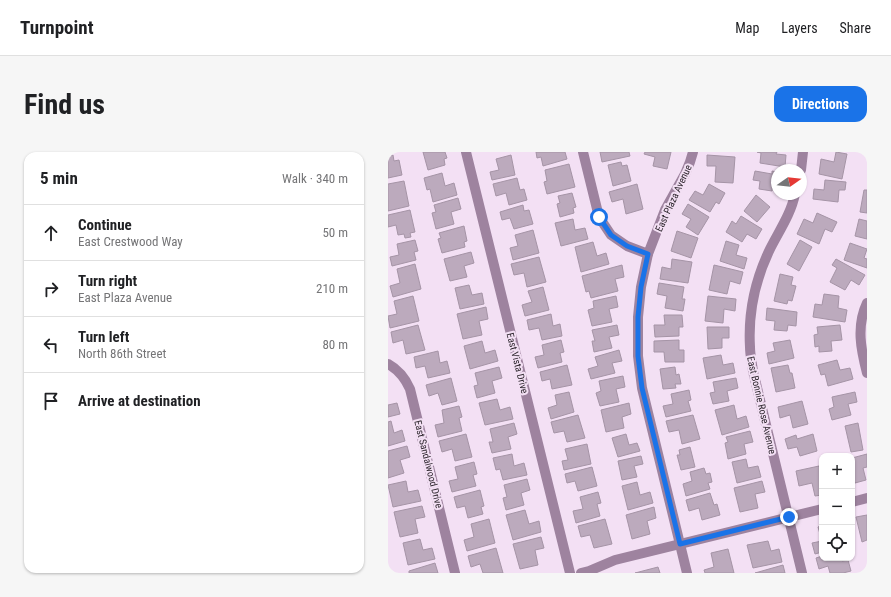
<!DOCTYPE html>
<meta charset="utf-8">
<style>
body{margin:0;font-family:"Roboto Condensed",sans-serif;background:#f6f6f6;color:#202124}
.controls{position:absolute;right:12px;bottom:12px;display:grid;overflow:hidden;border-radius:8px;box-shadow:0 1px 3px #0004}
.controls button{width:36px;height:36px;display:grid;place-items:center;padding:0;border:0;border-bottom:1px solid #e0e0e0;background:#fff;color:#202124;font:20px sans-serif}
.compass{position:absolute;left:383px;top:12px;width:36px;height:36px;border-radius:50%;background:#fff;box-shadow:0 1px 3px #0004;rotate:76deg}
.stop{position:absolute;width:12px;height:12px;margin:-9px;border:3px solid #1a73e8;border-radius:50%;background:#fff}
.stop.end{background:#1a73e8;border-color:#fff;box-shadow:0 1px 4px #0008}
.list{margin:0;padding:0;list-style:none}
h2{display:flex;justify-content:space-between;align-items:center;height:52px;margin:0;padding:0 16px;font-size:17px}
h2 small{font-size:13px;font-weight:400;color:#757577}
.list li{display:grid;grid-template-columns:26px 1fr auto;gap:12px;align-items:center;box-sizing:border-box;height:56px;padding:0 16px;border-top:1px solid #e0e0e0}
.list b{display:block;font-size:15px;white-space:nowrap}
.list p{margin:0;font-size:13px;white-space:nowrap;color:#757577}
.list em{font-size:13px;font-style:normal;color:#757577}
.icon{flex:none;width:22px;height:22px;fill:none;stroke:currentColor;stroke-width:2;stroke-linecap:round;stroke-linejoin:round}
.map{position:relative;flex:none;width:479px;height:421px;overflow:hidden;border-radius:12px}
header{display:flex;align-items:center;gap:24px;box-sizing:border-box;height:56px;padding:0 20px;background:#fff;border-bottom:1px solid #e0e0e0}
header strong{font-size:19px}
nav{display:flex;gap:22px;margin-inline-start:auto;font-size:14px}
.intro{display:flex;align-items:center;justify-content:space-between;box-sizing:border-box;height:96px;padding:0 24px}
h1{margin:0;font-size:28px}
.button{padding:10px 18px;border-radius:12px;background:#1a73e8;color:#fff;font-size:14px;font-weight:700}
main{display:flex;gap:24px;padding:0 24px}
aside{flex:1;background:#fff;border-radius:12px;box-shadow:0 1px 3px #0004}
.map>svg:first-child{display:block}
</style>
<header>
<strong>Turnpoint</strong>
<nav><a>Map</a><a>Layers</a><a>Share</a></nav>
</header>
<div class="intro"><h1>Find us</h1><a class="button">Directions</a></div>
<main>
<aside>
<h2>5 min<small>Walk · 340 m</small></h2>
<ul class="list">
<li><svg class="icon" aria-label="ahead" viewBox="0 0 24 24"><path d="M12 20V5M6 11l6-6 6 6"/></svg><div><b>Continue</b><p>East Crestwood Way</p></div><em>50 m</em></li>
<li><svg class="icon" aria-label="right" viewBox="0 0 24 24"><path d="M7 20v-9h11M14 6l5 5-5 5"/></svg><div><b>Turn right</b><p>East Plaza Avenue</p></div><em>210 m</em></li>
<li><svg class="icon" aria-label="left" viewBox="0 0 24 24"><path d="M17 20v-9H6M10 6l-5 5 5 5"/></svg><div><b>Turn left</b><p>North 86th Street</p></div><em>80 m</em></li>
<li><svg class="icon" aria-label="arrive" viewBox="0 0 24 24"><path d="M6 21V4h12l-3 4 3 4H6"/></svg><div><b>Arrive at destination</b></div></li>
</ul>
</aside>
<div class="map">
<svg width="479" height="421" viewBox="0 0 479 421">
<rect width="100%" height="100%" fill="#f3e0f4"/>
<g fill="#bcaabd" stroke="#a594a6">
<polygon points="35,0 57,0 59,6 56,7 57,13 40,18"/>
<polygon points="148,0 177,0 179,7 155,14 153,5 149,6"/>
<polygon points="212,0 241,0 242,4 214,10"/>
<polygon points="257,0 283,0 279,17 265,14 267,5 256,2"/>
<polygon points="369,0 389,0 388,2 398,3 397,15 372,11 373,1"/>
<polygon points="448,0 459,2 454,27 431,22 433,7 446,10"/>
<polygon points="5,3 6,9 11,8 14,23 0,26 0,4"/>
<polygon points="123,3 127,23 104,28 102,20 111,18 108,7"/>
<polygon points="319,3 347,5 345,31 327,30 328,14 319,14"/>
<polygon points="233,10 234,14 239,13 243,29 225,34 220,13"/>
<polygon points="181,12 187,35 159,42 156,30 159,29 157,18"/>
<polygon points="367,19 384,22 384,19 389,20 389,32 385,31 384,39 371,37 372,29 365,28"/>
<polygon points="54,21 57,34 66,31 69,43 45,50 42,37 39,38 36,26"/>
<polygon points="129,26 132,38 136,37 139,48 121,53 118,41 108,44 105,32"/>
<polygon points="437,28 458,30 457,38 451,38 450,50 425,47 426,37 436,38"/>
<polygon points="16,29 21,54 0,59 0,32"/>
<polygon points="249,32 255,57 238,62 235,47 224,50 221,40"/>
<polygon points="321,32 337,41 331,52 328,50 322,60 301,48 307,39 315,43"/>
<polygon points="476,38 479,38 479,61 472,60"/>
<polygon points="184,41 188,55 185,56 186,61 172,65 169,52 172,51 170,44"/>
<polygon points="368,43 382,55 369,70 356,59"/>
<polygon points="70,46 73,57 63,60 66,72 48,77 44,61 48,60 46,53"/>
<polygon points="300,52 321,65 310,83 298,75 303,67 294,62"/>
<polygon points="135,53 136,59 141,58 145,72 126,77 122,66 114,68 112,60"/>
<polygon points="22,58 27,80 22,81 23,85 17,86 16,82 10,83 8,73 0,75 0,63"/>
<polygon points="429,61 449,70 444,80 437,77 431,92 409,82 416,67 425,71"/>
<polygon points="353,64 374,77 368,87 359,82 354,90 338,80 344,69 348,72"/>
<polygon points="185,67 187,78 197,76 200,87 173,94 167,71"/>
<polygon points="471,67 479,69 479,87 467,84"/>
<polygon points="76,74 79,89 76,90 77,95 54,101 50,87 53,86 51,81"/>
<polygon points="145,78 151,101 125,108 122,96 130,94 127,83"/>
<polygon points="289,79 310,86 303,106 283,99"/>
<polygon points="27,88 30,99 26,100 28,108 4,114 2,105 11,103 9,92"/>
<polygon points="412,88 424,95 411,119 399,112"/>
<polygon points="338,89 351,93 348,103 359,106 356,117 332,109"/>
<polygon points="205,90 209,104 218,101 221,112 193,120 187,95"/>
<polygon points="462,91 479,97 476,106 479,107 479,116 456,108"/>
<polygon points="83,100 86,111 76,114 79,125 62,129 56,107"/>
<polygon points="151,105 158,130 139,135 136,121 126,123 123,112"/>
<polygon points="284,107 304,110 300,131 272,127 274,115 283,117"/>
<polygon points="448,107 477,123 471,133 463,128 457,138 442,130 449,116 444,113"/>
<polygon points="27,112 33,137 5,145 2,134 12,131 9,117"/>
<polygon points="234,113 236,125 227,127 230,139 203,146 201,139 198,140 194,124"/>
<polygon points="326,113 355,120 352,132 342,129 339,142 321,138"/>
<polygon points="392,122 405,125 403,133 408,134 404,149 400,148 399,152 386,149"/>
<polygon points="271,131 296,135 294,147 297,147 295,159 277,156 279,144 269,142"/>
<polygon points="81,133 84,143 94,141 96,152 72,157 67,136"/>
<polygon points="155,135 161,158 137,164 134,153 144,150 140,139"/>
<polygon points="436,142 451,144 450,156 459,158 457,170 425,165 427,152 434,153"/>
<polygon points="25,144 31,169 2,176 0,164 9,162 6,149"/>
<polygon points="228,144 230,155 221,157 224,170 204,174 200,158 206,156 205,149"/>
<polygon points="320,144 348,147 347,159 336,157 335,171 317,169"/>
<polygon points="98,155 100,167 91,169 94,183 75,187 69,162"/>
<polygon points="379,156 409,160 408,174 400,173 399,179 386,178 387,169 378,168"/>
<polygon points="163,162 165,174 172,172 174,184 154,188 151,176 141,178 139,168"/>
<polygon points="276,163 294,163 295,175 291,175 291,184 267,185 266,173 277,173"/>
<polygon points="30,173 37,198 18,202 15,188 5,191 3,180"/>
<polygon points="229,173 231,183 221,185 224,196 206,200 204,189 207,189 204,178"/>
<polygon points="452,173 454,188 443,189 444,199 431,200 431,194 427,195 426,183 430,182 429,175"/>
<polygon points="319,175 341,175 341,186 334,186 334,196 320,197"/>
<polygon points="173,188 176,200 172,201 174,210 150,216 147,205 156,203 154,193"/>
<polygon points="291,188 291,198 296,198 296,210 277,210 276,200 266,200 266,189"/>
<polygon points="402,188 406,206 381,212 379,201 387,199 385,191"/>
<polygon points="94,189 97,201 107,198 110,209 82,217 76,194"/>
<polygon points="231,198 234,209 224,211 227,221 203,227 200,217 210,214 207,205"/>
<polygon points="50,199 52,211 59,209 62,221 40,226 37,214 28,216 26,205"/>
<polygon points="333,203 335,213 345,211 347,221 319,227 315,206"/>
<polygon points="449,208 452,218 462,216 465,227 440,234 437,222 433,223 430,213"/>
<polygon points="179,213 184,233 164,237 162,227 154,229 152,220"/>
<polygon points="400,213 402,221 404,221 407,236 388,240 383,216"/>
<polygon points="111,215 114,226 104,229 107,241 89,246 86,234 90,233 87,221"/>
<polygon points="287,215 288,223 291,222 293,232 287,232 288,236 275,237 272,217"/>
<polygon points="235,224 237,235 228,237 231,250 212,254 208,241 213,239 211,229"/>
<polygon points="63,226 69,249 54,253 50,241 41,244 38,233"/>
<polygon points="348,226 350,236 339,239 341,249 325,252 322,241 327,240 325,230"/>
<polygon points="301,238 303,248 300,249 303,259 278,265 275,254 285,252 283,242"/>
<polygon points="181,240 186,260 163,267 160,256 169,253 167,243"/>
<polygon points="467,240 469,250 460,252 463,263 444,268 441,257 446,255 444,245"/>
<polygon points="109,247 112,258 122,255 125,267 97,273 91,251"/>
<polygon points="414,249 420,272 405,276 402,263 392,266 390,255"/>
<polygon points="9,251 12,262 0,265 0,253"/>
<polygon points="241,251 243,262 234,265 236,276 218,280 213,258"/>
<polygon points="346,253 349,267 358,264 361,275 334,283 327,258"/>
<polygon points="71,254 74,265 71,266 74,279 50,285 47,273 56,271 54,258"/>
<polygon points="190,263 197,286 179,290 176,279 166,281 163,270"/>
<polygon points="305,263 312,287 294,292 291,278 281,280 278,269"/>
<polygon points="3,269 6,281 14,278 17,289 0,294 0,270"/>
<polygon points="126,271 129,282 120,285 123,297 104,301 101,290 105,290 102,277"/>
<polygon points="470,271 475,298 463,300 457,274"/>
<polygon points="362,279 365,290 356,292 358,302 340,307 337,291 340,290 338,285"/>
<polygon points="78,282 84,305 67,309 64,297 54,300 51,289"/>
<polygon points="238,282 241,293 249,291 252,299 230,305 224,286"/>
<polygon points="425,282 429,299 412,304 409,295 400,297 397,287 408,283 409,287"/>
<polygon points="199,292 203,312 176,318 174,309 180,308 177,297"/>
<polygon points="19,294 22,305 12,308 16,321 0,326 0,299"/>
<polygon points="302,295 307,315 293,318 289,303 292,303 291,298"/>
<polygon points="124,302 126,314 136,311 139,323 115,328 112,317 108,318 105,306"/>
<polygon points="479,302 479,315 475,316 478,328 467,331 466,328 464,328 464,306"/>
<polygon points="253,304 255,312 246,314 249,325 234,328 230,309"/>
<polygon points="358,307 360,316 370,314 373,325 349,331 344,310"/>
<polygon points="86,310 89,322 85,323 88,334 64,340 61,329 70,327 67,315"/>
<polygon points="431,314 433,320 434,320 434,343 427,344 424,331 411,334 408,319"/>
<polygon points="204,315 209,334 190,339 187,329 179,331 177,322"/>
<polygon points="316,316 318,322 322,321 324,330 320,331 322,337 298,344 295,332 304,329 302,320"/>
<polygon points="139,327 142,338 133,341 136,353 118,358 115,346 119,345 116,333"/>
<polygon points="18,329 20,340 30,338 33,349 5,355 0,333"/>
<polygon points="374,329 377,340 367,342 370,356 352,360 346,336"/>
<polygon points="249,330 252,343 262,340 265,351 240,358 234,334"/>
<polygon points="92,338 96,354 93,355 95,362 80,366 77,354 69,356 66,345"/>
<polygon points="210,340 213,351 209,352 212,364 188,371 185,359 195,357 192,345"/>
<polygon points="322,341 326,353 329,352 332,363 314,368 311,356 301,359 298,348"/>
<polygon points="34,354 37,365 27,367 30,381 12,385 6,360"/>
<polygon points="266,355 268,366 259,369 262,382 244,387 238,363"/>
<polygon points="137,358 141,372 151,369 153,380 125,388 118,363"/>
<polygon points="479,363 479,388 474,390 468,365"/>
<polygon points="101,367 107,391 79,399 76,388 86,385 83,372"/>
<polygon points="217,367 224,392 206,396 202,383 193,385 190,374"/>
<polygon points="434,373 434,400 427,402 424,391 434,389 430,375"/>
<polygon points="153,385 156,396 147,398 150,413 132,417 125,392"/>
<polygon points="32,387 35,398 44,396 47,407 20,413 15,391"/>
<polygon points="380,389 383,399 391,397 394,410 365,416 359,393"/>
<polygon points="108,396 115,421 95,421 92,412 83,415 80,404"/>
<polygon points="340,397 346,421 317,421 316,418 326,415 323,401"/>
<polygon points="434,404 434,406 453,406 454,409 460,408 463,419 455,421 442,421 440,414 431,417 428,406"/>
<polygon points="47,411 50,421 21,421 21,419"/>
<polygon points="395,413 397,421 367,421"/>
<polygon points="270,415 272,421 247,421"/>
</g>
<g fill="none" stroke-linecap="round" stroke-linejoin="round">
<g stroke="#9e839f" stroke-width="10">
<polyline points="78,0 182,421"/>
<polyline points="195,0 211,65 223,83 239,94 260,102"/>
<polyline points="413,18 415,0"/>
<path d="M407 42C403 62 391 79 382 97 367 128 360 161 362 195 362 203 364 211 365 219L414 421"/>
<path d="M479 151C468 174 473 198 479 221"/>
<path d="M0 212C11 218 17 226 22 237L67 421"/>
<polyline points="464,350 479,346"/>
<polyline points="193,421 201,419 227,408 434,357"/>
<polyline points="299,421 254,236 250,204 250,165 253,135 260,102 277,58 297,22 302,10 305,0"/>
</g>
</g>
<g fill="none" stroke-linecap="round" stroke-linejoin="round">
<polyline stroke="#1a73e8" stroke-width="5" points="211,65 223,83 239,94 260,102 253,135 250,165 250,204 254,236 292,392 401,365"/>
</g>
<g text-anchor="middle" stroke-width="4" stroke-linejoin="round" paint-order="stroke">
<g font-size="10" fill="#2e272e" stroke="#f3e0f4">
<text transform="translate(285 46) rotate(-65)" y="4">East Plaza Avenue</text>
<text transform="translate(130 211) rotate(76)" y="4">East Vista Drive</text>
<text transform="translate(374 253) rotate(77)" y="4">East Bonnie Rose Avenue</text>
<text transform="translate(41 312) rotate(76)" y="4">East Sandalwood Drive</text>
</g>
</g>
</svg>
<div class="controls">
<button>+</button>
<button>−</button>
<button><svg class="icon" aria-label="locate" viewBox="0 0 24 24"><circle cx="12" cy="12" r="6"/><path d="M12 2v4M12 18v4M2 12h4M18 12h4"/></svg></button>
</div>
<svg class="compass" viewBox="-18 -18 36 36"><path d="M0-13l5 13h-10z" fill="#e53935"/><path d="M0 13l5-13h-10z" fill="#757577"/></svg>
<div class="stop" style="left:211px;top:65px"></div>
<div class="stop end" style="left:401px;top:365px"></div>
</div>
</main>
